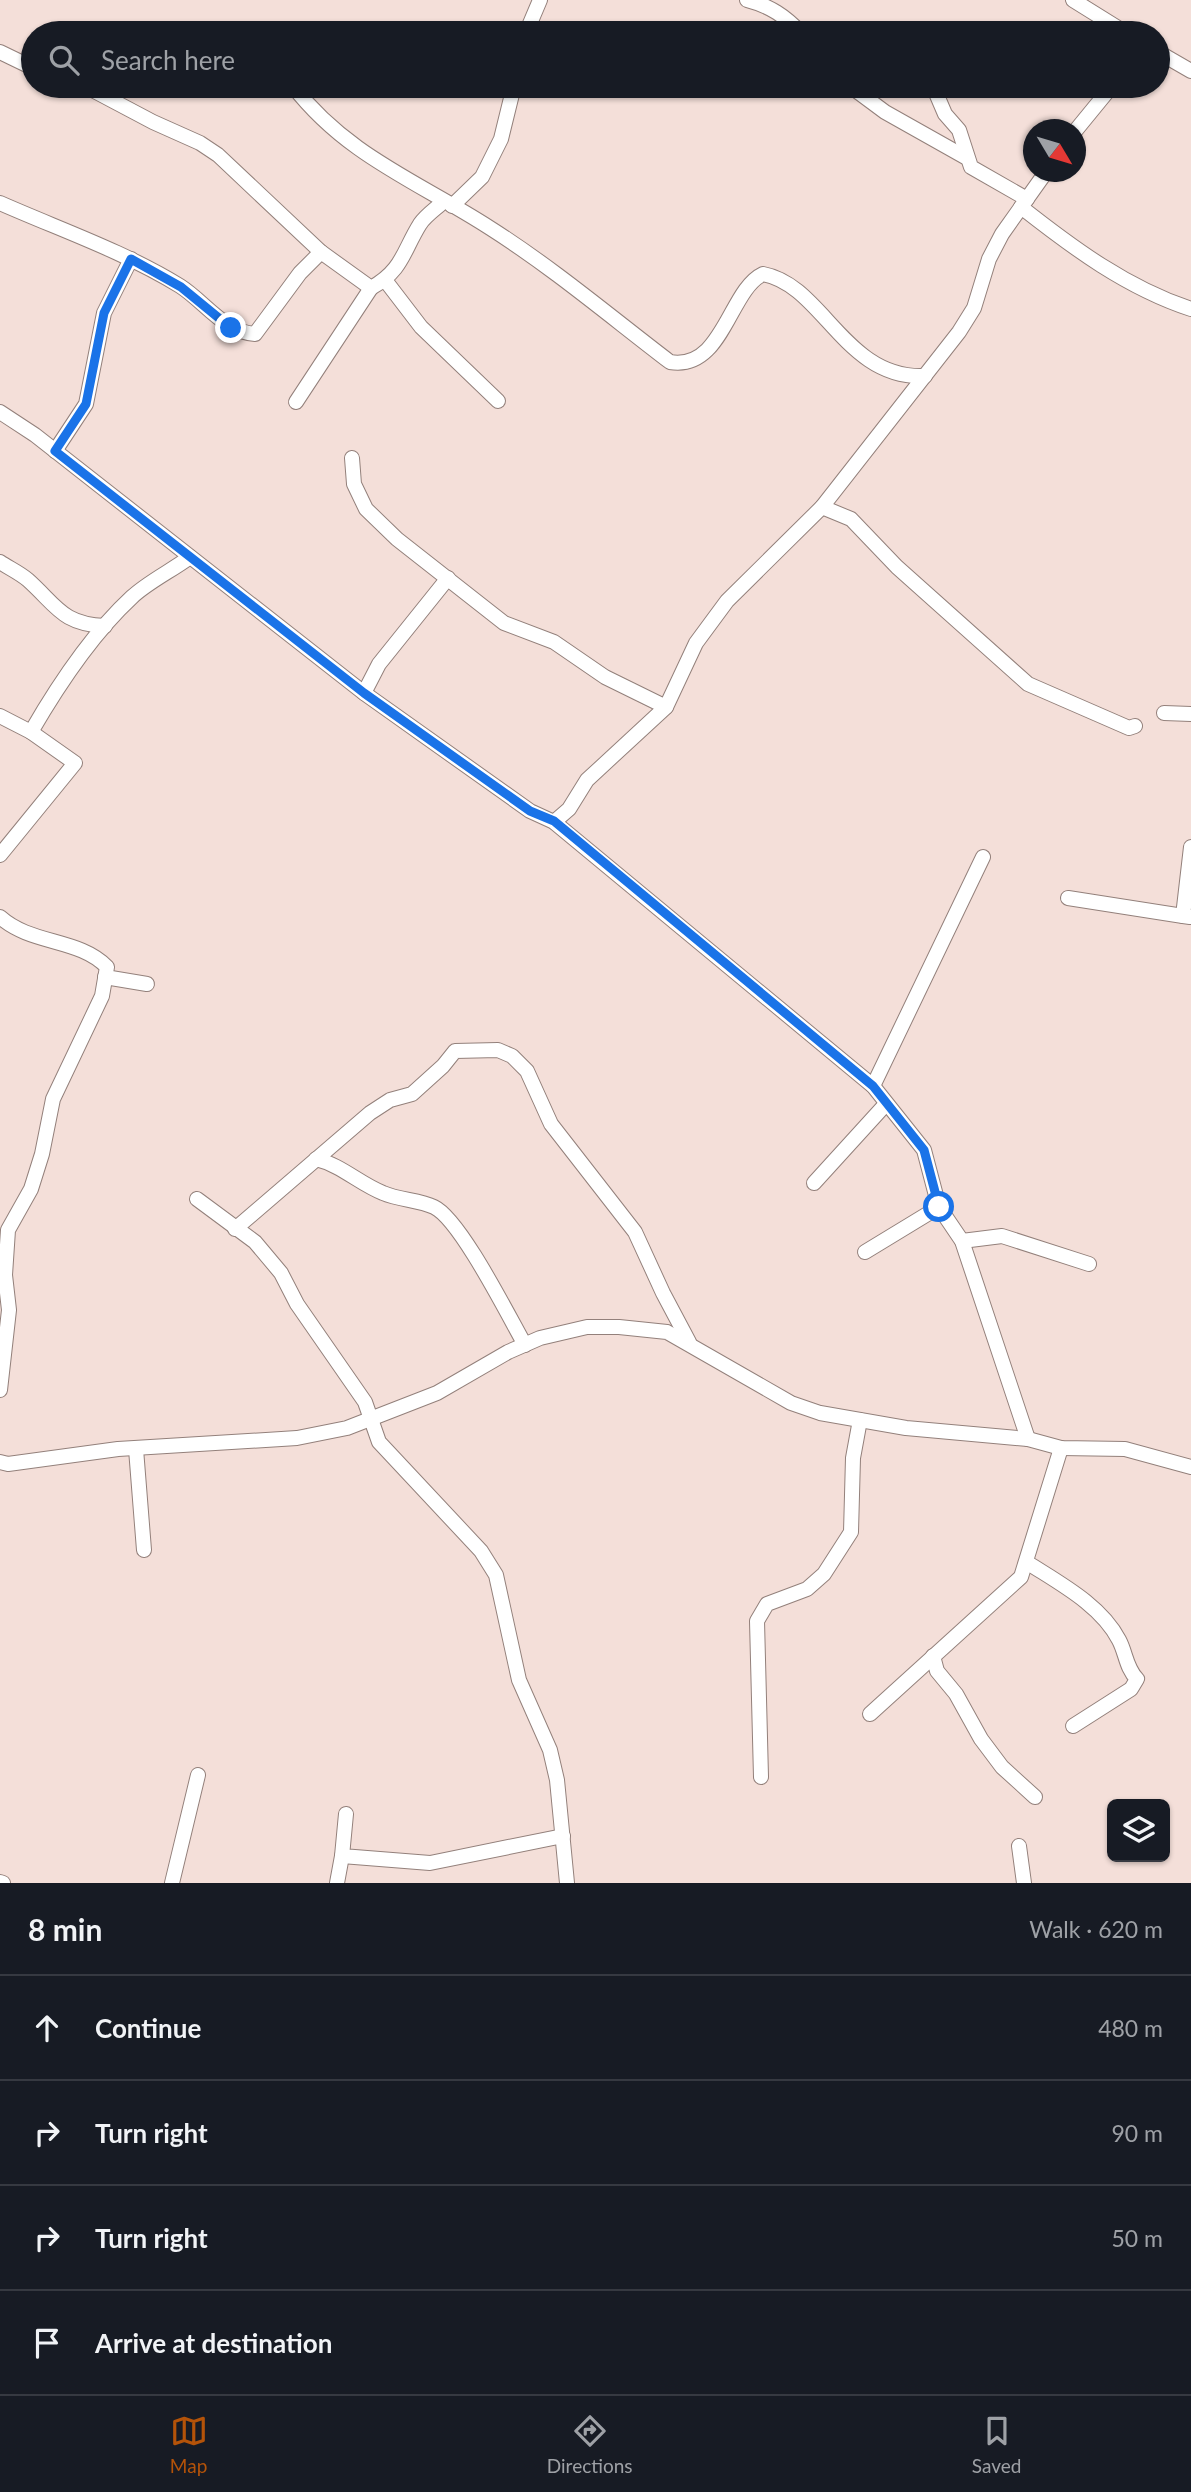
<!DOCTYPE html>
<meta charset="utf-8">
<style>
body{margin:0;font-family:Lato,sans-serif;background:#20242c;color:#f1f3f6}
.controls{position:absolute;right:21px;bottom:21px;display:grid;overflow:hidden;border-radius:10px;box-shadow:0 2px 5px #0004}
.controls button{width:63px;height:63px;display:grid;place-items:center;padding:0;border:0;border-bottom:2px solid #363941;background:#171b24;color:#f1f3f6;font:35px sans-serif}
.compass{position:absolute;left:1023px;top:119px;width:63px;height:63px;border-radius:50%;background:#171b24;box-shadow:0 2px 5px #0004;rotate:128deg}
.stop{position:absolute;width:21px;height:21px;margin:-16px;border:5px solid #1a73e8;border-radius:50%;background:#fff}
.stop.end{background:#1a73e8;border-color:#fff;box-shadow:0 2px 7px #0008}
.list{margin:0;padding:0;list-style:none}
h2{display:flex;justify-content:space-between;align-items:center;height:91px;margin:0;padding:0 28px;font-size:30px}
h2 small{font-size:23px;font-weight:400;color:#9ea1a6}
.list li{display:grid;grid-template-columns:46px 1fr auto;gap:21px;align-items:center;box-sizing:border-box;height:105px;padding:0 28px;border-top:2px solid #363941}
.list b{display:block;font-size:26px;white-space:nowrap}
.list em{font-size:23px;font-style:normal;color:#9ea1a6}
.icon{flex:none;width:38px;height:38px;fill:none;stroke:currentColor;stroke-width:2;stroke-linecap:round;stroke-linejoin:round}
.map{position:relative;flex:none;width:1191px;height:1883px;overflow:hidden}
.search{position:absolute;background:#171b24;box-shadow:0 2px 5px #0004;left:21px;right:21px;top:21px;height:77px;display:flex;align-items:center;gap:18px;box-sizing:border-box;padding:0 24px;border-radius:38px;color:#9ea1a6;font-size:26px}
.sheet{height:511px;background:#171b24}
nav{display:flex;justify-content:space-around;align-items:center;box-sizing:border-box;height:98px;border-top:2px solid #363941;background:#171b24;font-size:19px;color:#9ea1a6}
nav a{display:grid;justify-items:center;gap:4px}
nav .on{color:#b45309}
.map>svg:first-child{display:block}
</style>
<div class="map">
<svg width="1191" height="1883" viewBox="0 0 1191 1883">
<rect width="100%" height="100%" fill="#f4dfd9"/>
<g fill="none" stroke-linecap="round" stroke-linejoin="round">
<defs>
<g id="minor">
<path d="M747 0C770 6 785 16 801 33"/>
<polyline points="1073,0 1126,33"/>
<polyline points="526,33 540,0"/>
<polyline points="0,52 33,68"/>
<polyline points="1158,52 1191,71"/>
<path d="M85 86 153 122 200 143 218 155 321 252 371 288C403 270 403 251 420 224 426 215 437 208 444 201"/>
<path d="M293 86C347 156 419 182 490 228 553 268 611 317 670 362 723 371 729 290 763 274 823 285 845 380 925 376"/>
<polyline points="850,86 885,112 965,157"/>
<polyline points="933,86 945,114 959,130 971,167 1027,199"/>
<polyline points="1076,130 1112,86"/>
<path d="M0 203C61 230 123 251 180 286 205 302 224 332 255 334L300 273 321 252"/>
<polyline points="452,206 482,177 501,139 514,86"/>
<path d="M1021 207C1073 248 1127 288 1191 309"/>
<polyline points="385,280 421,327 498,401"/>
<polyline points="296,402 371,288"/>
<polyline points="0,412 35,435 364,693 530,811 554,822 873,1086 924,1150 939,1207 962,1241 1028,1439"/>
<polyline points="55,451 86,404 104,313 131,259"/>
<polyline points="352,458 354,484 366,509 397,539 504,623 554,642 605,677 666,707"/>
<polyline points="822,507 851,519 897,567 1028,684 1129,728 1135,726"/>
<path d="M0 562C9 568 20 573 28 580 57 606 62 624 105 626"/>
<polyline points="364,693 379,664 448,578"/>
<polyline points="1164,713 1191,714"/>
<path d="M0 716 31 732C57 687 93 633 132 597 148 582 171 571 190 557"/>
<polyline points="554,822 569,809 587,780 666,707 696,643 727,601 822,507 959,332 974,308 989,259 1002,234 1046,172"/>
<polyline points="0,855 75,763 31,732"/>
<polyline points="1068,898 1183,916"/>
<path d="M0 917C31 945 79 938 107 967L102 996 53 1099 42 1154 31 1189 8 1230 5 1275 9 1310 0 1390"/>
<polyline points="1190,917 1183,916 1191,847"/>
<polyline points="105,977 147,984"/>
<polyline points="873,1086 983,857"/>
<path d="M316 1159C341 1165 360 1184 383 1193 399 1200 419 1200 434 1207 460 1219 509 1317 525 1345"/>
<polyline points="814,1183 885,1105"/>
<polyline points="197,1199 255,1242 281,1273 297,1304 365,1402 379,1442 481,1551 496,1575 519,1680 550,1750 557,1780 567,1883"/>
<polyline points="235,1229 370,1113 390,1100 412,1094 443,1066 455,1051 498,1050 512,1056 527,1071 551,1124 635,1232 663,1293 689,1342"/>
<polyline points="962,1241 1002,1236 1089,1264"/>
<polyline points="865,1252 939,1207"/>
<polyline points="136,1449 144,1550"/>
<polyline points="0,1462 8,1464 118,1449 297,1438 347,1428 437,1393 508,1352 540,1338 587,1327 619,1327 667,1332 791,1403 820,1413 906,1428 1028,1439 1061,1448 1125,1449 1191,1467"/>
<path d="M1028 1563C1059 1583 1101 1605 1119 1640 1126 1653 1126 1668 1137 1679L1131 1689 1073 1726"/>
<polyline points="933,1656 937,1671 956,1694 981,1739 1002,1767 1035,1797"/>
<polyline points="870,1714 1021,1577 1061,1448"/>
<polyline points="761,1777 757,1621 767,1604 807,1589 824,1574 851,1532 853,1458 860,1420"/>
<polyline points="346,1814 342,1856 430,1863 563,1836"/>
<polyline points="1019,1846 1024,1883"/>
<polyline points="0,1882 3,1883"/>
<polyline points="172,1883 198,1775"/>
<polyline points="337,1883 342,1856"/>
</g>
</defs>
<use href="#minor" stroke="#93807b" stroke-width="16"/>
<use href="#minor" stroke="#fff" stroke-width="14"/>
</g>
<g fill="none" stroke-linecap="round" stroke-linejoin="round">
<polyline stroke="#1a73e8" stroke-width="9" points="231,328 181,287 131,259 104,313 86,404 55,451 364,693 530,811 554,821 873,1086 924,1150 939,1207"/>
</g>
</svg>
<div class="controls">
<button><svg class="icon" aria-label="layers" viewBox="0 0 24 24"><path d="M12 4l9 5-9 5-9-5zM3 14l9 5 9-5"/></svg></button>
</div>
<svg class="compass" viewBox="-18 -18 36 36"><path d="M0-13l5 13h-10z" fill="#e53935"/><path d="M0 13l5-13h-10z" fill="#9ea1a6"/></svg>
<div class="stop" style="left:939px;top:1207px"></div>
<div class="stop end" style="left:231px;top:328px"></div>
<div class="search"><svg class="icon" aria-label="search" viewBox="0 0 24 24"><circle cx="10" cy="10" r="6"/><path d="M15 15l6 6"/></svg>Search here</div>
</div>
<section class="sheet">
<h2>8 min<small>Walk · 620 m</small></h2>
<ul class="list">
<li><svg class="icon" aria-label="ahead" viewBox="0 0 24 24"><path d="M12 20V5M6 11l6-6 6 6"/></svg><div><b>Continue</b></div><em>480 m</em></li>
<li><svg class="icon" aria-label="right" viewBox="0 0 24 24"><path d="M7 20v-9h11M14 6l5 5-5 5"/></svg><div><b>Turn right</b></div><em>90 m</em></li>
<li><svg class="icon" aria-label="right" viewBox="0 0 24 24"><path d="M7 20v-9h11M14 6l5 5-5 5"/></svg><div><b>Turn right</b></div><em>50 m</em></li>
<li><svg class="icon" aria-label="arrive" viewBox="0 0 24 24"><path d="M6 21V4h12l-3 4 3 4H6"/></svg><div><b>Arrive at destination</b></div></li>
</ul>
</section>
<nav>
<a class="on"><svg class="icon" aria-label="map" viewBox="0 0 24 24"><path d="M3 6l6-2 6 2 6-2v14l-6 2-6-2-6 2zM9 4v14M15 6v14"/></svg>Map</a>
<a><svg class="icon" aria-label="directions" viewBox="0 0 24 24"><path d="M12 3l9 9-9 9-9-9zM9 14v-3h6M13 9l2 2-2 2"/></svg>Directions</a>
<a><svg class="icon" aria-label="saved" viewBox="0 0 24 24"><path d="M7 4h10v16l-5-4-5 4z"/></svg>Saved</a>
</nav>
